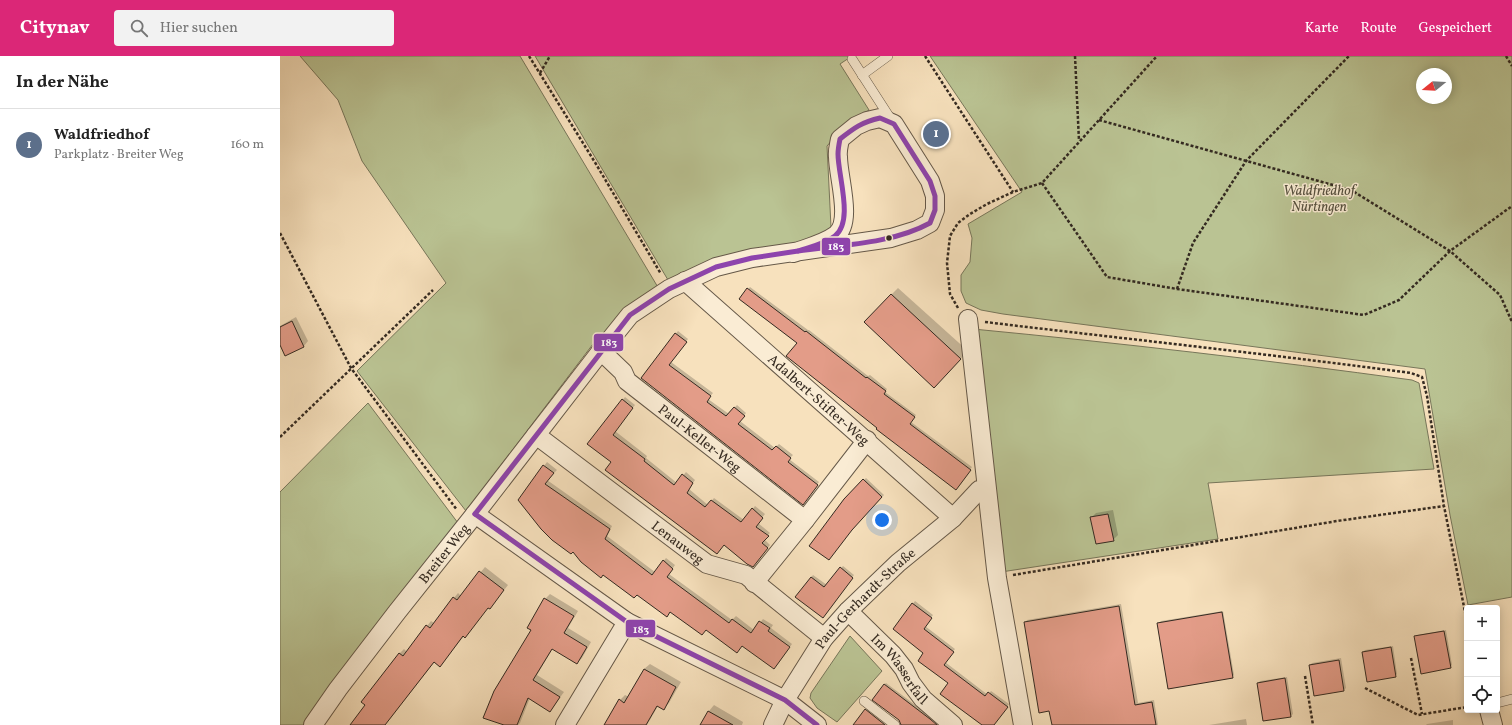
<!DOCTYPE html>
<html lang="de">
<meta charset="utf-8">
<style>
body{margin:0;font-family:Vollkorn,serif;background:#f2f2f2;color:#222}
.controls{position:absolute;right:12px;bottom:12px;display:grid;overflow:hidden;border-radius:4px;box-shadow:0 2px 10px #0003}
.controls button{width:36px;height:36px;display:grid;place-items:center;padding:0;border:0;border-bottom:1px solid #e0e0e0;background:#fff;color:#222;font:20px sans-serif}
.compass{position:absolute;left:1136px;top:12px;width:36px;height:36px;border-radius:50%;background:#fff;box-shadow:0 2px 10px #0003;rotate:252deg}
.you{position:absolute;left:602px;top:464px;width:14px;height:14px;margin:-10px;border:3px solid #fff;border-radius:50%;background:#1a73e8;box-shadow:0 0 0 6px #1a73e833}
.badge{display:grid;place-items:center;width:26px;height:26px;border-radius:50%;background:#db2777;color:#fff;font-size:13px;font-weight:700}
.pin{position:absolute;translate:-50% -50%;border:2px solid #fff;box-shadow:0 1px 4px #0006}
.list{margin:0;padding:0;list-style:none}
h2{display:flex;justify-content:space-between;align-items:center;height:52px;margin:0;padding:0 16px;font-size:17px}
h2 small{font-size:13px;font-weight:400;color:#767676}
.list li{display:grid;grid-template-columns:26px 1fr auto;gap:12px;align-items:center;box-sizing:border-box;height:72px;padding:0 16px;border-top:1px solid #e0e0e0}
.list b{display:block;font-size:15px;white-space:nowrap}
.list p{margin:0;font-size:13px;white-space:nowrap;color:#767676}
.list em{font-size:13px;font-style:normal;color:#767676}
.icon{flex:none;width:22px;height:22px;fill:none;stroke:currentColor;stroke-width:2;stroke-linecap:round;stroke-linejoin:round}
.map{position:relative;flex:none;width:1232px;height:669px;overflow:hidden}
header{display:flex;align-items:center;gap:24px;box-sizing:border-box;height:56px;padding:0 20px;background:#db2777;color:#fff}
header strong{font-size:19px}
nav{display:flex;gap:22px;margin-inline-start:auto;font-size:14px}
.search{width:280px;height:36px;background:#f2f2f2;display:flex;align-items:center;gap:10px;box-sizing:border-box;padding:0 14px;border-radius:4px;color:#767676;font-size:15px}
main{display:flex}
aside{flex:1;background:#fff}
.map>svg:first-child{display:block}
</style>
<header>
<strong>Citynav</strong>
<div class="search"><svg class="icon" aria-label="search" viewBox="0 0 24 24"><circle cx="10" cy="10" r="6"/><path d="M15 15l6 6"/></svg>Hier suchen</div>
<nav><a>Karte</a><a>Route</a><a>Gespeichert</a></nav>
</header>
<main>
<aside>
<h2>In der Nähe<small></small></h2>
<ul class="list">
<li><span class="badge" style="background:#5c6f8a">1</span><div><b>Waldfriedhof</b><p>Parkplatz · Breiter Weg</p></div><em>160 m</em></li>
</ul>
</aside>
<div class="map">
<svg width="1232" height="669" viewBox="0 0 1232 669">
<rect width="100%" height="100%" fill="#f7e1bd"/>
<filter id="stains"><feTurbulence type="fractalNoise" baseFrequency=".005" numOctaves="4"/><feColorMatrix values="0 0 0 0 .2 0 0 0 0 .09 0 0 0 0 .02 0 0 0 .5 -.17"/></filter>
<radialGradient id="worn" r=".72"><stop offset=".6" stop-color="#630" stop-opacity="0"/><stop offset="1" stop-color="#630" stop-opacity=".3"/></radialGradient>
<g fill="#bac393" stroke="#77765a" fill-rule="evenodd">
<polygon points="20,0 240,0 379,233 346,254 313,288 186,455 77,315 166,227 82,105 58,44"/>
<polygon points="255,0 572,0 560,8 589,54 561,74 547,90 551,171 538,183 388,224"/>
<path d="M650 0H1232V541L1188 549 1170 459 1145 313 723 258 701 254 686 247 681 235V219L690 206 692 182 688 168 742 136ZM1142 18H1166V42H1142Z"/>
<path d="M693 273C840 287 986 304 1132 324L1139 327 1154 413 928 427 938 483 721 516Z"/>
<polygon points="88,347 178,467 29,669 0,669 0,436"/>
<polygon points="570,580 602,615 557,666 537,652 530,642 531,637"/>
</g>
<g fill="#0003">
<polygon points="470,231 528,274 529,274 588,320 590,319 607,333 605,336 636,359 631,366 692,411 678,431 598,372 518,287 460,243"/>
<polygon points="618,232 688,295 661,324 611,239"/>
<polygon points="16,261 28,285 24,290 6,299 0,287 0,270"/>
<polygon points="398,275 408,283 391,306 433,337 428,343 449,358 457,349 466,357 460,365 495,392 499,388 513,399 509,403 539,426 525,445 362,321"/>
<polygon points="345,341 355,349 335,375 367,400 366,402 397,427 406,416 415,424 409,433 428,449 434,442 464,464 475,450 485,458 478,467 490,477 484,483 490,489 476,507 444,487 309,388"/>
<polygon points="267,406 277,414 267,424 332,470 327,480 375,516 386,502 395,509 389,518 452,564 456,560 474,574 483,563 493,569 491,572 512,588 497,609 463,589 391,555 387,560 357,538 294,495 239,444"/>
<polygon points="586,422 604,439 573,471 565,444"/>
<polygon points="833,454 838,479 833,484 811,462 816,457"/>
<polygon points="563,510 574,519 545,559 516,541 533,519 547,529"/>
<polygon points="205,511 228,529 214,547 209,551 184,580 160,609 155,605 105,669 71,669 86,649 119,598 124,593 127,596 147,570 151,565 154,567 178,537 181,540"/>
<polygon points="270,538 298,555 288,572 311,586 302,602 297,607 273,592 257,619 284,636 270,655 250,642 240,667 238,669 227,669 252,574 265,543"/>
<polygon points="635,545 653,559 645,570 675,593 665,606 708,639 711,635 729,648 714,669 703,669 645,597 614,573"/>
<polygon points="841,548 858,647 874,644 878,669 773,669 745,567 747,564"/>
<polygon points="943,555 954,619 952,621 878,568 881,565"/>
<polygon points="1166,574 1172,609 1170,611 1135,581 1137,579"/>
<polygon points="1113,590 1117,618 1115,620 1083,596 1085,594"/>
<polygon points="1061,602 1066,632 1064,634 1030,609 1032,607"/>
<polygon points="370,608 401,626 389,647 383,653 378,650 367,669 325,669 340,644 345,639 349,641 364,613"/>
<polygon points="1007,621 1013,658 1011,660 978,627 980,625"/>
<polygon points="606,627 655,664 652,669 622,669 604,629"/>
<polygon points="434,649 463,666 462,669 421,669 429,655"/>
<polygon points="588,652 610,669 584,669 586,654"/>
<polygon points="966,663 967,669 929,669"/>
<polygon points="1173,664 1173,669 1146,669 1147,668"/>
</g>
<g fill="#e39c88" stroke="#342a21">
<polygon points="467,232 525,276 526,275 586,322 587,321 606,335 604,338 635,361 630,368 691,414 676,434 596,373 597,372 506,300 517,287 459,243"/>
<polygon points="611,238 681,303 654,332 584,266"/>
<polygon points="12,265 24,291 5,300 0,289 0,271"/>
<polygon points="395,277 407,286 389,309 431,340 427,346 446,360 454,351 465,360 458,368 492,394 496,390 511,402 508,406 538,429 523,449 361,322"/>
<polygon points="342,343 353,352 333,379 365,403 364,405 394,429 402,418 413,427 407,437 425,451 431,444 461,466 472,452 483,462 476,471 489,480 482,487 488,492 473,511 467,508 444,489 437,498 325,414 331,406 307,388"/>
<polygon points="263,409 274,417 265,428 330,473 325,483 372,519 383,504 393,513 387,521 449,567 452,563 471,577 479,565 490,572 488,575 510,591 494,613 462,590 457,597 426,574 422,579 390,556 387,561 357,539 354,542 323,519 321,522 301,506 293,496 291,498 272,484 261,473 238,444"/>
<polygon points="583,423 602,441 572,474 549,504 529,490 564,443"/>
<polygon points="828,458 834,485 816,488 810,461"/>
<polygon points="560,511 573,522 543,562 515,541 531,521 544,531"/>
<polygon points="199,515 224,534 210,553 208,552 185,582 183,580 160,611 154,606 105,669 70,669 85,649 81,646 119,597 123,600 146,569 150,572 173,541 177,544"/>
<polygon points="264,542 294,560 284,577 307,591 297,608 272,593 253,624 280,641 270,656 248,642 237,669 224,669 203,662 214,635 251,574 247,572"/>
<polygon points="632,547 652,562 644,573 674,596 664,609 705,640 708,636 728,651 714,669 702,669 660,638 668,627 638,605 643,597 613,573"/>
<polygon points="839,550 855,649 872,646 876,669 772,669 769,655 759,657 744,566"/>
<polygon points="942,556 953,622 888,633 877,567"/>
<polygon points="1164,575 1171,612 1141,618 1134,580"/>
<polygon points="1111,591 1116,621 1087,626 1082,596"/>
<polygon points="1059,604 1064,635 1034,640 1029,609"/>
<polygon points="364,613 396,631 384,654 377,650 366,669 324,669 339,643 344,647"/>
<polygon points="1005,622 1011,661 983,665 977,627"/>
<polygon points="604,628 650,663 657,669 621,669 619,664 592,644"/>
<polygon points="585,653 605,669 573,669"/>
<polygon points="428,655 453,669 420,669"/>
</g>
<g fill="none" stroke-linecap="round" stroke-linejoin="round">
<defs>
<g id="service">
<polyline points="572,3 612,65"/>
<polyline points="582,19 608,0"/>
<polyline points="584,645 615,669"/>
<polyline points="1217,647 1232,643"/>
</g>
<g id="minor">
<path id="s1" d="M405 225 673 462"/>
<polyline points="688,263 717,522 743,669"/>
<path id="s2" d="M321 295 343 316 347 325 525 464"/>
<path id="s3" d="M256 379 427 508 466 519 544 582"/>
<polyline points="195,458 347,566 505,644 537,669"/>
<polyline points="474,527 525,464 587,384"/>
<path id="s4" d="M568 555 613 599 624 613 631 627 643 643 673 669"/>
<polyline points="1209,654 1213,669"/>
<path id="s5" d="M33 669 58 633 117 556 195 458 321 295 350 259 389 233 436 211 472 202 611 182 637 174 650 167 655 154V140L650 125 614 68 600 62 587 65 576 70 560 83C559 89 557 95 558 101 558 121 573 166 556 179 544 188 527 192 513 197"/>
<polyline points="285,669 347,566"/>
<path id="s6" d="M493 669 505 644 544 582 568 555 618 507 673 462 699 434"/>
</g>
</defs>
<use href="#service" stroke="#655848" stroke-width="10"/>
<use href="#minor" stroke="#655848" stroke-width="20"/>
<g stroke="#342a21" stroke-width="2.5" stroke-dasharray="3 2" stroke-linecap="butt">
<polyline points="249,0 316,108 381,218"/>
<polyline points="645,0 733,136"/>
<polyline points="795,0 799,85"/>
<polyline points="1226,0 1232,10"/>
<polyline points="260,17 270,0"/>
<polyline points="819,64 1071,134 1170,195 1220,239 1232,266"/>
<polyline points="762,127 827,221 897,233 1084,259 1119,244 1170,195 1232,150"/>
<polyline points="0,177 71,312 177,454"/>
<polyline points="897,233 913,187 966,105 1069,0"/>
<polyline points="678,252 670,238 667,207 670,180 678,167 690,158 707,148 733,136 762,127 877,0"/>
<path d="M705 266C847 283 989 298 1131 317L1142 321 1147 340 1164 450 1187 566"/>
<polyline points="0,381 153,234"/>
<polyline points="733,519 1057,465 1164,450"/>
<polyline points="1131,602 1142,658"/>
<polyline points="1025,620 1033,669"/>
<polyline points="1085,632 1138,659 1187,651"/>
</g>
<use href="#service" stroke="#faecd4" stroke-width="9"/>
<use href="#minor" stroke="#faecd4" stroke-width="18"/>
<defs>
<g id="bus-1">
<path d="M600 62 614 68 650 125 655 140V154L650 167C612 188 560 189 518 195 530 191 545 188 555 180 574 165 558 120 558 98 558 93 559 88 560 83 574 72 582 66 600 62Z"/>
<polyline points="195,458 350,259 389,233 436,211 472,202 518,195"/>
<polyline points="195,458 347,566 505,644 537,669"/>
</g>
</defs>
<use href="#bus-1" stroke="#faecd4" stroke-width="8"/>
<use href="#bus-1" stroke="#8e44ad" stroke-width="5"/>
</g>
<circle fill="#342a21" stroke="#faecd4" stroke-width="1.5" cx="609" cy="182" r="3.5"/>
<g text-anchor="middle" stroke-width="3" stroke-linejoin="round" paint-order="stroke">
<g font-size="14" font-style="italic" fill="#56503e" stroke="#faecd4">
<text x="1039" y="139">Waldfriedhof<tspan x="1039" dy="16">Nürtingen</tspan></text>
</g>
<g font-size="14" fill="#342a21" stroke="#faecd4">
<text dy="5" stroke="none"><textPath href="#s1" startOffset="179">Adalbert-Stifter-Weg</textPath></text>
<text dy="5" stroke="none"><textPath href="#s2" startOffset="133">Paul-Keller-Weg</textPath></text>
<text dy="5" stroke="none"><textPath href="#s3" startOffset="178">Lenauweg</textPath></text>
<text dy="5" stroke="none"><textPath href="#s5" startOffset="216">Breiter Weg</textPath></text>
<text dy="5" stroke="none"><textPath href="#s6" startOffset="158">Paul-Gerhardt-Straße</textPath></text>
<text dy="5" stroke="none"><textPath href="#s4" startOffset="78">Im Wasserfall</textPath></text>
</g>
</g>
<g stroke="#faecd4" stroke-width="1.5">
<rect x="541" y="181" width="30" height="19" rx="4" fill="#8e44ad"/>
<rect x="313" y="277" width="31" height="19" rx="4" fill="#8e44ad"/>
<rect x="345" y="563" width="31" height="19" rx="4" fill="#8e44ad"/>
</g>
<g font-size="11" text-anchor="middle" font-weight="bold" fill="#fff">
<text x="556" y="194">183</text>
<text x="329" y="290">183</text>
<text x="361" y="577">183</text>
</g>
<rect width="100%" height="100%" filter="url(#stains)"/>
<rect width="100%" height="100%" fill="url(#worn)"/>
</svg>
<div class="controls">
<button>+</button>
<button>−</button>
<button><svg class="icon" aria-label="locate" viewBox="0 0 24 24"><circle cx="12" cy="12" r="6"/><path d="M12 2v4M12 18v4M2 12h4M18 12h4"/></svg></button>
</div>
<svg class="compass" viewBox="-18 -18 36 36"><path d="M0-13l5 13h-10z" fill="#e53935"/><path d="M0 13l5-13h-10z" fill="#767676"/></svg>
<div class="you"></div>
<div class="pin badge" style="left:656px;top:78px;background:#5c6f8a">1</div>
</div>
</main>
